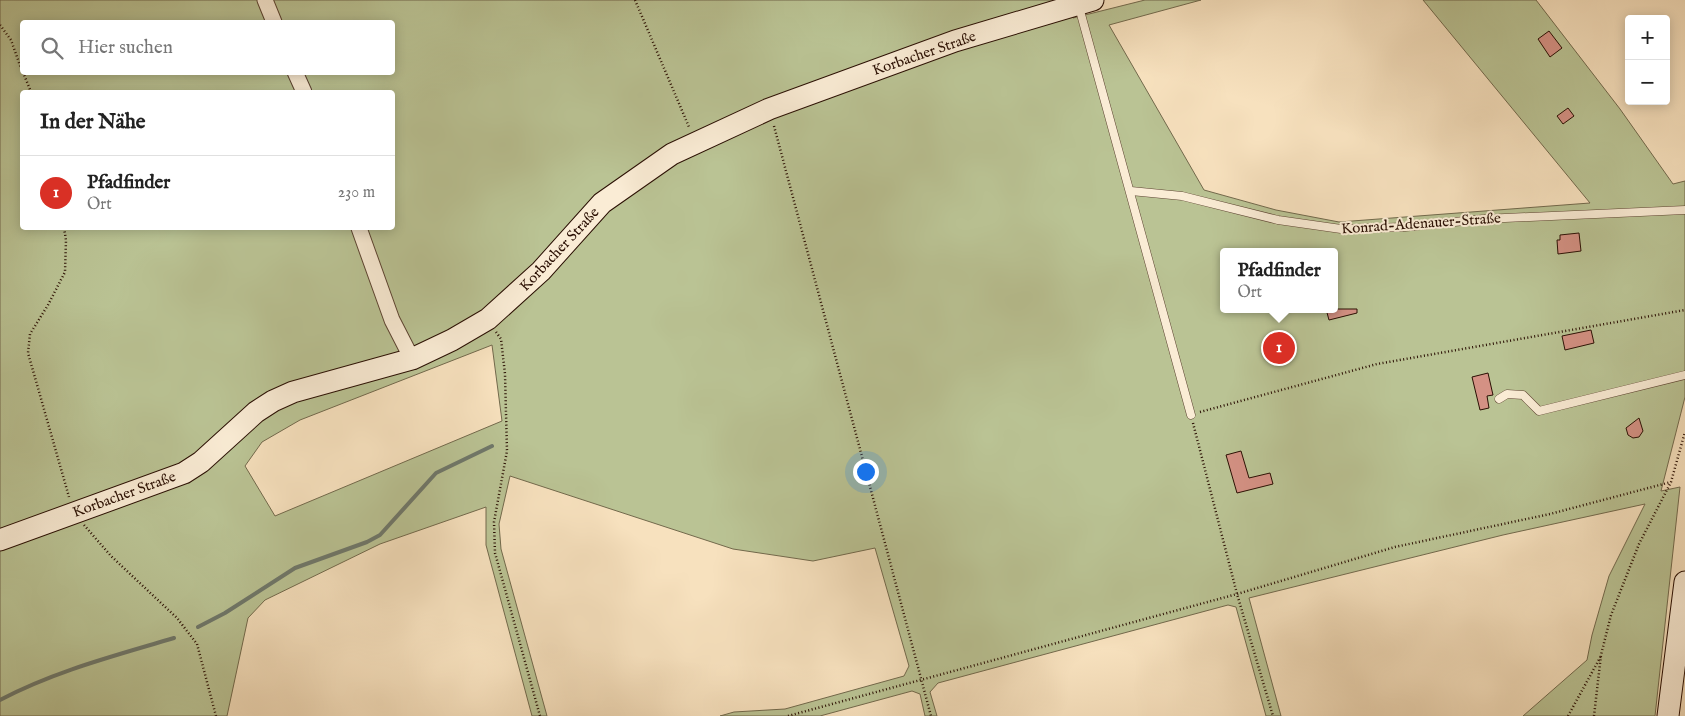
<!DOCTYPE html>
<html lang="de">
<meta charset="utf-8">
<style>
body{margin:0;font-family:"IM FELL English",serif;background:#f2f2f2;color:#222}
.controls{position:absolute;right:15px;top:15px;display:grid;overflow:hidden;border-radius:5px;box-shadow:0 2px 12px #0003}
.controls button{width:45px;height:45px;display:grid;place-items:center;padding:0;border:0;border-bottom:1px solid #e0e0e0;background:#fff;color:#222;font:25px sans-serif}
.you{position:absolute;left:865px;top:471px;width:18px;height:18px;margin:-12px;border:4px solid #fff;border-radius:50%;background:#1a73e8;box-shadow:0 0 0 8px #1a73e833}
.badge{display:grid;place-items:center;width:32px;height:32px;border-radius:50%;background:#d93025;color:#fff;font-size:16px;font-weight:700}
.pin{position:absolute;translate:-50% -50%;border:2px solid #fff;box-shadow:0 1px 5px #0006}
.popup{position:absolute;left:1220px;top:248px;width:118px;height:65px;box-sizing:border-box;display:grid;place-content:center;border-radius:5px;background:#fff;filter:drop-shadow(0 1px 4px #0005);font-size:16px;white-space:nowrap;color:#767676}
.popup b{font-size:19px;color:#222}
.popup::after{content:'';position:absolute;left:50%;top:100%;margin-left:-10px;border:10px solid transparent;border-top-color:#fff}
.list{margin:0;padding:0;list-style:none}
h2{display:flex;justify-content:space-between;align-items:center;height:65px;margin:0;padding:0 20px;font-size:21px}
h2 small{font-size:16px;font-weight:400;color:#767676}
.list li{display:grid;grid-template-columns:32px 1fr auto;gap:15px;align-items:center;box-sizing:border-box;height:75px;padding:0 20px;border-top:1px solid #e0e0e0}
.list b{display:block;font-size:19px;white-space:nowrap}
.list p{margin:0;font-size:16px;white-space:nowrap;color:#767676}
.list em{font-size:16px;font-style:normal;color:#767676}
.icon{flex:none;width:28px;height:28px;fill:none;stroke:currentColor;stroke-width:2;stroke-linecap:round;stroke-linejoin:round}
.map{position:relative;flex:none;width:1685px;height:716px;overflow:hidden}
.search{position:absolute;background:#fff;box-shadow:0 2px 12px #0003;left:20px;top:20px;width:375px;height:55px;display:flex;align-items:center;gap:12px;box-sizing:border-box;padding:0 18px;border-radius:5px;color:#767676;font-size:19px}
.panel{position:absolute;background:#fff;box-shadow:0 2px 12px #0003;left:20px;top:90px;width:375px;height:140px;border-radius:5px}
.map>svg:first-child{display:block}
</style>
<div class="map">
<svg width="1685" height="716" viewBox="0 0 1685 716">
<rect width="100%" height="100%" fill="#f7e1be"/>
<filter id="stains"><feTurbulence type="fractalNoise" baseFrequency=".004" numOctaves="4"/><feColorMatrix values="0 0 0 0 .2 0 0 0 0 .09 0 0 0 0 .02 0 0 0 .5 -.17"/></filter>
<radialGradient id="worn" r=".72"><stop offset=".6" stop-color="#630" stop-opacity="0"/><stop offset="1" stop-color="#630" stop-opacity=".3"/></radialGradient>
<path fill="#bac394" stroke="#72694c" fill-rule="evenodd" d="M0 0H1083L1073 18 1145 0H1201L1109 25 1204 190 1276 210 1339 222 1590 203 1423 0H1536L1620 109 1673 184 1685 181V397L1661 491 1680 487 1655 716H1523L1587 660 1592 635 1609 576 1645 504 1503 535 1249 598 1281 716H1266L1236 607 1228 605 938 683 930 692 937 716H925L920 694 912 691 820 716H720L734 712 785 709 904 676 909 666 875 548 813 561 733 549 510 476 499 524 501 549 547 716H532L486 545V507L380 544 265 600 248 618 227 716H0ZM22 22H392V72H22ZM22 92H392V228H22ZM1224 252H1334V309H1224ZM492 345 502 421 275 516 245 466 262 442 300 420Z"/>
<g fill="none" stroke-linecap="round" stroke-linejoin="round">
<g stroke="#6f786b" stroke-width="4">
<polyline points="198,627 225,613 295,568 367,542 380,535 436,473 492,446"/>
<path d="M0 700C55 671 114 656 174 638"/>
</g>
</g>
<g fill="#d49184" stroke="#2a0f03">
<polygon points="1549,31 1562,48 1550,57 1538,39"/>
<polygon points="1568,108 1574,116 1563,124 1557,116"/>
<polygon points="1579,233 1581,251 1558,254 1557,240 1560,240 1560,235"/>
<polygon points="1326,309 1357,309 1357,313 1329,320"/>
<polygon points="1591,330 1594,343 1565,350 1562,336"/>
<polygon points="1488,373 1493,395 1487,396 1489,408 1480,410 1472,377"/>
<polygon points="1639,418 1643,431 1639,437 1633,438 1628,435 1626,428"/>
<polygon points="1241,451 1249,478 1270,473 1273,484 1237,493 1226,455"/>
</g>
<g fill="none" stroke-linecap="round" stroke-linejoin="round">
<defs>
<g id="lane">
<polyline points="1079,7 1191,415"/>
<polyline points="1131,191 1182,196 1278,220 1341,229 1405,227 1484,219 1685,210"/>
<polyline points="1499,399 1507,394 1523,395 1539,411 1685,375"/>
</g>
<g id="street">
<polyline points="265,0 274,22"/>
<polyline points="295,72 304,92"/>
<polyline points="359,228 392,320 412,359"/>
</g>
<g id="secondary">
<polyline points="0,540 184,473 201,462 256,412 273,401 293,392 412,359 452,340 488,319 541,271 602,203 672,154 769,109 955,41 1093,0"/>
<polyline points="1668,716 1685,582"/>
</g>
</defs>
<use href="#lane" stroke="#5d4432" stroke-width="9"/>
<use href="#street" stroke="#5d4432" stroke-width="17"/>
<use href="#secondary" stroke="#2a0f03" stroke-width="23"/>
<g stroke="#2a0f03" stroke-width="2.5" stroke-dasharray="1 2.5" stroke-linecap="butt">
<polyline points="635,0 689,127"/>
<polyline points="0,25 11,40 22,71"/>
<polyline points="23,72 31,92"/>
<polyline points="774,126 931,716"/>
<polyline points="64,228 66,240 65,272 48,305 30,334 28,353 69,497"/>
<polyline points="496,332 501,339 505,374 507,451 494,522 495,553 540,716"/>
<polyline points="1200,412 1377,364 1685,310"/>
<polyline points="1193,423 1237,594 1273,716"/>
<polyline points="84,525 111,556 177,618 197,644 216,716"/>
<polyline points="788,716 1237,594 1395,547 1550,514 1671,482"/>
<polyline points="1568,716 1601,656"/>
<polyline points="1594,716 1601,655 1611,615 1639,544 1671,482 1685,432"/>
</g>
<use href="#lane" stroke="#faecd5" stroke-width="8"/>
<use href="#street" stroke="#faecd5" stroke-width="15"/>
<use href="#secondary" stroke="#faecd5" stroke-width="21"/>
</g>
<g text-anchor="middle" stroke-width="4" stroke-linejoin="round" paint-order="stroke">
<g font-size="15" fill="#2a0f03" stroke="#faecd5">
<text transform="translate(924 53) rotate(-19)" y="5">Korbacher Straße</text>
<text transform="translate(1421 223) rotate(-4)" y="5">Konrad-Adenauer-Straße</text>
<text transform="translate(559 249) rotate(-47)" y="5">Korbacher Straße</text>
<text transform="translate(124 494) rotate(-20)" y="5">Korbacher Straße</text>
</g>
</g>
<rect width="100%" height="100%" filter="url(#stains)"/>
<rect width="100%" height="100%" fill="url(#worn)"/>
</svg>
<div class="controls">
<button>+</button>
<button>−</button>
</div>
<div class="you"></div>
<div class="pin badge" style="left:1279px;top:348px">1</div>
<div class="popup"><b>Pfadfinder</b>Ort</div>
<div class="search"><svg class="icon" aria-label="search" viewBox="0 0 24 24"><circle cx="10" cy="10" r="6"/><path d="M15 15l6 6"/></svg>Hier suchen</div>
<section class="panel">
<h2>In der Nähe<small></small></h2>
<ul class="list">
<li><span class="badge">1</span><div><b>Pfadfinder</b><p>Ort</p></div><em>230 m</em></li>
</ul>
</section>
</div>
